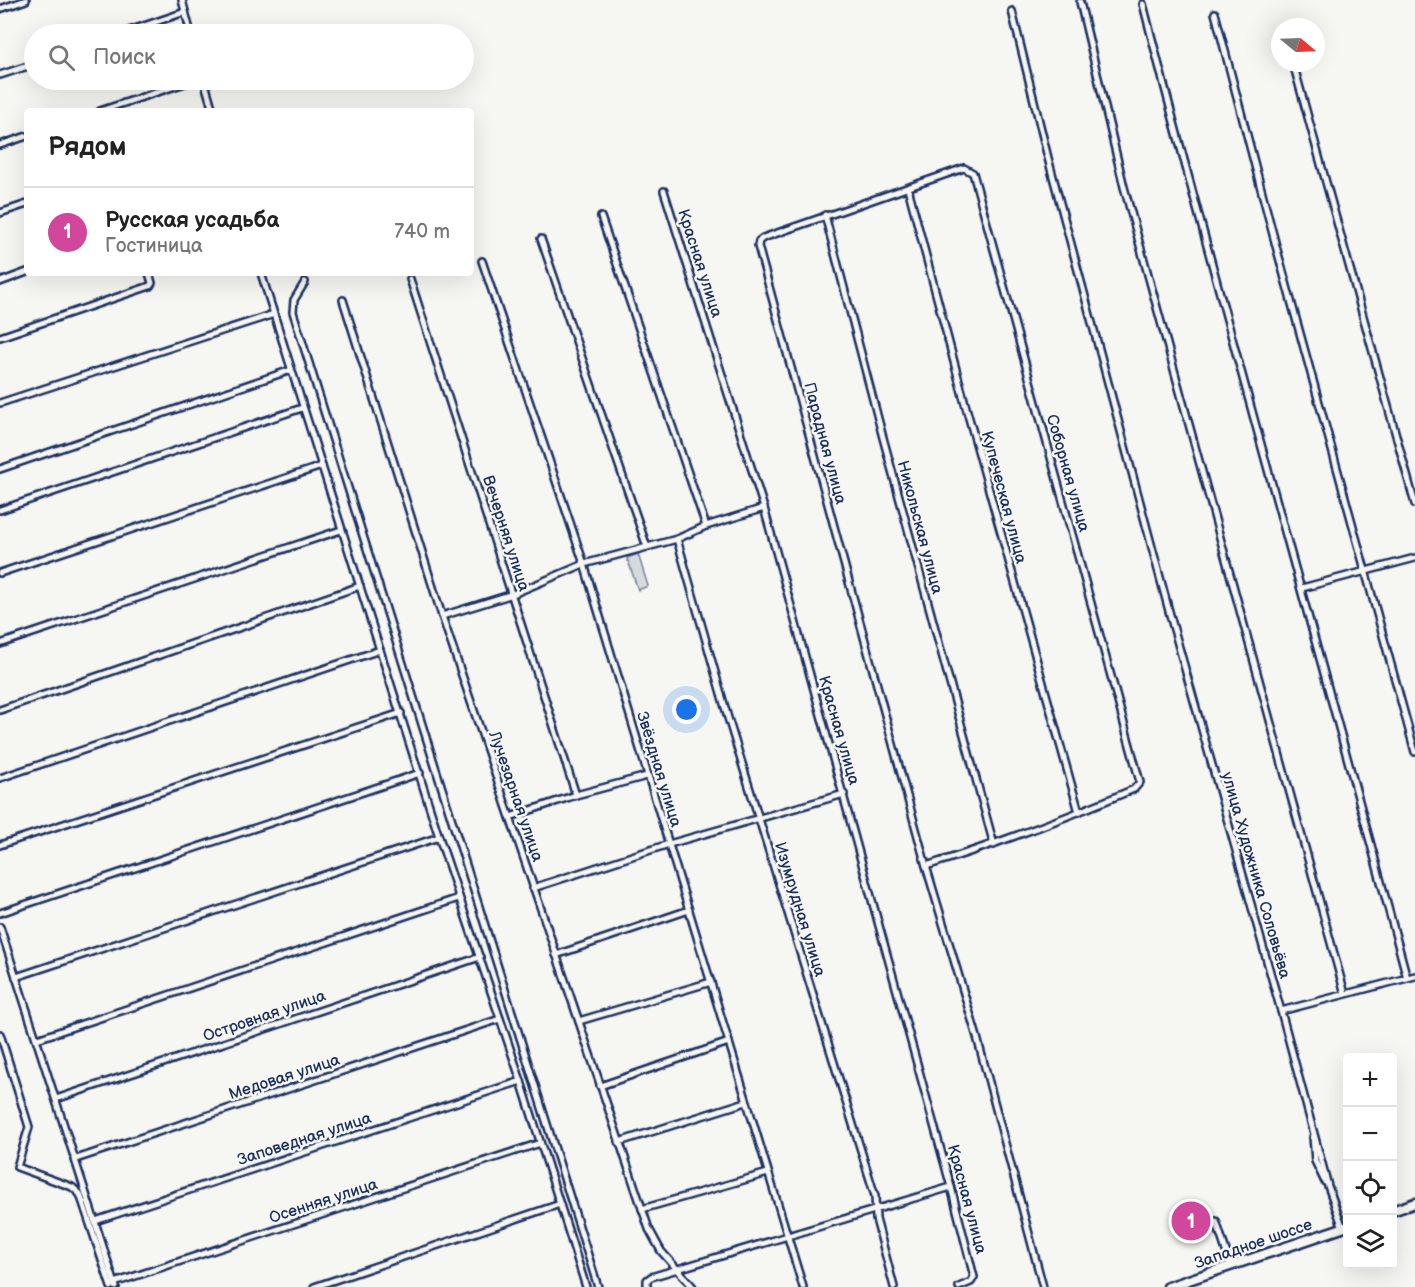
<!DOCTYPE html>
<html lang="ru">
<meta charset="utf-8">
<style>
body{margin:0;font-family:"Balsamiq Sans",sans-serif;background:#f2f2f2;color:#222}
.controls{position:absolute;right:18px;bottom:18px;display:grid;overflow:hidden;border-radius:6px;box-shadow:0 6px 24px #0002}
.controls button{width:54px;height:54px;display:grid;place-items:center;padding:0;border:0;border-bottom:2px solid #e0e0e0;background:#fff;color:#222;font:30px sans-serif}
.compass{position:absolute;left:1271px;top:18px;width:54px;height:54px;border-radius:50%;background:#fff;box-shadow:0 6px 24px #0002;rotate:109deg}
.you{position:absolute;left:687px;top:710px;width:21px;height:21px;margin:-15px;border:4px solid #fff;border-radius:50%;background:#1a73e8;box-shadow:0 0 0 9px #1a73e833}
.badge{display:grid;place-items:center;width:39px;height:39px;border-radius:50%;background:#2563eb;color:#fff;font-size:20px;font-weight:700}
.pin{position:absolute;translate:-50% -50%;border:3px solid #fff;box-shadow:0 2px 6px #0006}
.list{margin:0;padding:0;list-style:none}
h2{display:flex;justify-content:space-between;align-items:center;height:78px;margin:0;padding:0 24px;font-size:26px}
h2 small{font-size:20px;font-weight:400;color:#767676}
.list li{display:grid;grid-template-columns:39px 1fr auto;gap:18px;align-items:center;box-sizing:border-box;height:90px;padding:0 24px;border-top:2px solid #e0e0e0}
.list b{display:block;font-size:22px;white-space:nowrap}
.list p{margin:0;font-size:20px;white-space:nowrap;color:#767676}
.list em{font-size:20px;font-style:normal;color:#767676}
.icon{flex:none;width:33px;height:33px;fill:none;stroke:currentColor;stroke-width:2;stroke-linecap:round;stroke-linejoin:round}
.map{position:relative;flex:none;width:1415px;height:1287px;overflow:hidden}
.search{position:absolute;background:#fff;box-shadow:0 6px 24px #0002;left:24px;top:24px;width:450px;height:66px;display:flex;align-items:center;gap:15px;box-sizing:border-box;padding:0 21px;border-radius:33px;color:#767676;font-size:22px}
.panel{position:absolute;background:#fff;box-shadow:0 6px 24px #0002;left:24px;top:108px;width:450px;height:168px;border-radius:6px}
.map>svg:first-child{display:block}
</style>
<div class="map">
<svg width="1415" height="1287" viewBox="0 0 1415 1287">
<rect width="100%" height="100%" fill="#f6f6f2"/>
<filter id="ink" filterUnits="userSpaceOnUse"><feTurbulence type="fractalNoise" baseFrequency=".0167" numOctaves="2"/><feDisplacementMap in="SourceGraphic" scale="12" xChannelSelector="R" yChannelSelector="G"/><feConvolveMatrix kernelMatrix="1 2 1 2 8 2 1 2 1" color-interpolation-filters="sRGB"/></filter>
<g filter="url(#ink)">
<polygon fill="#d6d9dd" stroke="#78849e" stroke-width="1.5" points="638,554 648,586 638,590 627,558"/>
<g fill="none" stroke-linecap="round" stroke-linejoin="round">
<defs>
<g id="minor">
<polyline points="182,0 191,34"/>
<polyline points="1080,2 1124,187 1345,994"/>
<path d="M1143 4C1227 330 1320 653 1407 978"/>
<polyline points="0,9 26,0"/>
<polyline points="1012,11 1048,158 1173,626 1281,1011 1328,1186 1343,1228"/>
<polyline points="1215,13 1276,246 1415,752"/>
<polyline points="120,34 185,12"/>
<polyline points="1293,63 1415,504"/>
<polyline points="0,75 34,64"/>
<polyline points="204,80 213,111"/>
<polyline points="100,111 194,80"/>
<polyline points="0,145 27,136"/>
<polyline points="908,188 967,411 1079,812"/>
<polyline points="664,191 764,508 951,1187 974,1277 971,1282 959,1287"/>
<polyline points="0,213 27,204"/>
<polyline points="825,215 882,434 994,845"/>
<polyline points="601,217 706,526"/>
<polyline points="541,239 647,547"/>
<polyline points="482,261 584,564 803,1287"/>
<polyline points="261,273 439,837 521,1081 586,1287"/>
<polyline points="410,279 576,795"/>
<polyline points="0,282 27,272"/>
<polyline points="305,282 294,300 293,312 598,1287"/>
<polyline points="343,300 442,616 649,1229 661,1251 693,1287"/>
<polyline points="0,337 150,286 152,283 149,273"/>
<polyline points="0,403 274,314"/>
<polyline points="0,469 291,370"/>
<polyline points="0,510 302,408"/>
<polyline points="677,539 728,718 875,1196 876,1219 894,1287"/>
<polyline points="0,573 322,466"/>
<polyline points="1302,588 1415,558"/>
<polyline points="442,616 513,594 584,564 677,539 706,526 764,508"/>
<polyline points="0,644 341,530"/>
<polyline points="0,710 360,586"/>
<polyline points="0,778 380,650"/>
<polyline points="510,817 576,795 647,776"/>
<polyline points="0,845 401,713"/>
<path d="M926 866C997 844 1066 818 1134 789L1140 782 973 173 964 168 763 238 759 241 758 246 926 866 977 1037 1043 1287"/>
<polyline points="533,888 669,844 844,794"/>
<polyline points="0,913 420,773"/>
<polyline points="0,927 116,1287"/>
<polyline points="556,955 689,910"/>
<polyline points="16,977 439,837"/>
<polyline points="1281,1011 1415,976"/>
<polyline points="579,1021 711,982"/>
<polyline points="0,1034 29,1127 17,1167 72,1187 80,1194 111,1287"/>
<polyline points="37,1039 459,898"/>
<polyline points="600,1086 729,1042"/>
<polyline points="56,1099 480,957"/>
<polyline points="1313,1137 1315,1161 1325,1182"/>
<polyline points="619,1142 746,1102"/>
<polyline points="76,1159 500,1019"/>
<polyline points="642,1209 768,1173"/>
<polyline points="95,1221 521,1081"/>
<polyline points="1216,1221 1231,1266"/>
<polyline points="114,1283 540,1143"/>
<polyline points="314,1287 560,1204"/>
<polyline points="647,1287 647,1280 651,1277 951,1187"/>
</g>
<g id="primary">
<polyline points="1392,1211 1415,1203"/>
<polyline points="1168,1287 1348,1226"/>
</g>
</defs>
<use href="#minor" stroke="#1b2f5e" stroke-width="10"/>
<use href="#primary" stroke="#1b2f5e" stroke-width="13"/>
<use href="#minor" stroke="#f6f6f2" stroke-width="5"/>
<use href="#primary" stroke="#f6f6f2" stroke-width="8"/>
</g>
</g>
<g text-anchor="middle" stroke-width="5" stroke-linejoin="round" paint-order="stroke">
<g font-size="16" fill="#1b2f5e" stroke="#f6f6f2">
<text transform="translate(701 263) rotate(72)" y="6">Красная улица</text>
<text transform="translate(826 443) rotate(75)" y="6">Парадная улица</text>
<text transform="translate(1069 473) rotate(74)" y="6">Соборная улица</text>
<text transform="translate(1005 497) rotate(75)" y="6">Купеческая улица</text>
<text transform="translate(921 527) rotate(75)" y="6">Никольская улица</text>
<text transform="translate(507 533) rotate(72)" y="6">Вечерняя улица</text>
<text transform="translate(840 730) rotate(74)" y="6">Красная улица</text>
<text transform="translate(660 769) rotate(73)" y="6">Звёздная улица</text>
<text transform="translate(517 796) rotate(71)" y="6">Лучезарная улица</text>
<text transform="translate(1257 875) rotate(74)" y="6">улица Художника Соловьёва</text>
<text transform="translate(801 909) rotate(73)" y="6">Изумрудная улица</text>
<text transform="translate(264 1015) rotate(-19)" y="6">Островная улица</text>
<text transform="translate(284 1076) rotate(-18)" y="6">Медовая улица</text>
<text transform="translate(304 1138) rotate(-18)" y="6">Заповедная улица</text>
<text transform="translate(968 1199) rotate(75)" y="6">Красная улица</text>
<text transform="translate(323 1200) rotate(-18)" y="6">Осенняя улица</text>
<text transform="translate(1253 1243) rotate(-19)" y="6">Западное шоссе</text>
</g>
</g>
</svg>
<div class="controls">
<button>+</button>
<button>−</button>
<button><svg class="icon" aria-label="locate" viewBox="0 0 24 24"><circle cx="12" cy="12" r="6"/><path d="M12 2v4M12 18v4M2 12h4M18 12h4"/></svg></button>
<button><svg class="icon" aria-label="layers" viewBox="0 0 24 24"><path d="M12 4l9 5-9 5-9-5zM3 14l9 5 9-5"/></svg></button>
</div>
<svg class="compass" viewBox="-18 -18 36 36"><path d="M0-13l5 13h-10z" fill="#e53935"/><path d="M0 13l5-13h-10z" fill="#767676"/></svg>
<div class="you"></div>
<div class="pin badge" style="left:1191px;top:1221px;background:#d1479c">1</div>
<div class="search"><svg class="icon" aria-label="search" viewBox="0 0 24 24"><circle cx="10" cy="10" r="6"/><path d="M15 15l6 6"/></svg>Поиск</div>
<section class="panel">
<h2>Рядом<small></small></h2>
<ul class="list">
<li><span class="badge" style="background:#d1479c">1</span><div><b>Русская усадьба</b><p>Гостиница</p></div><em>740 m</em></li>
</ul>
</section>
</div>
